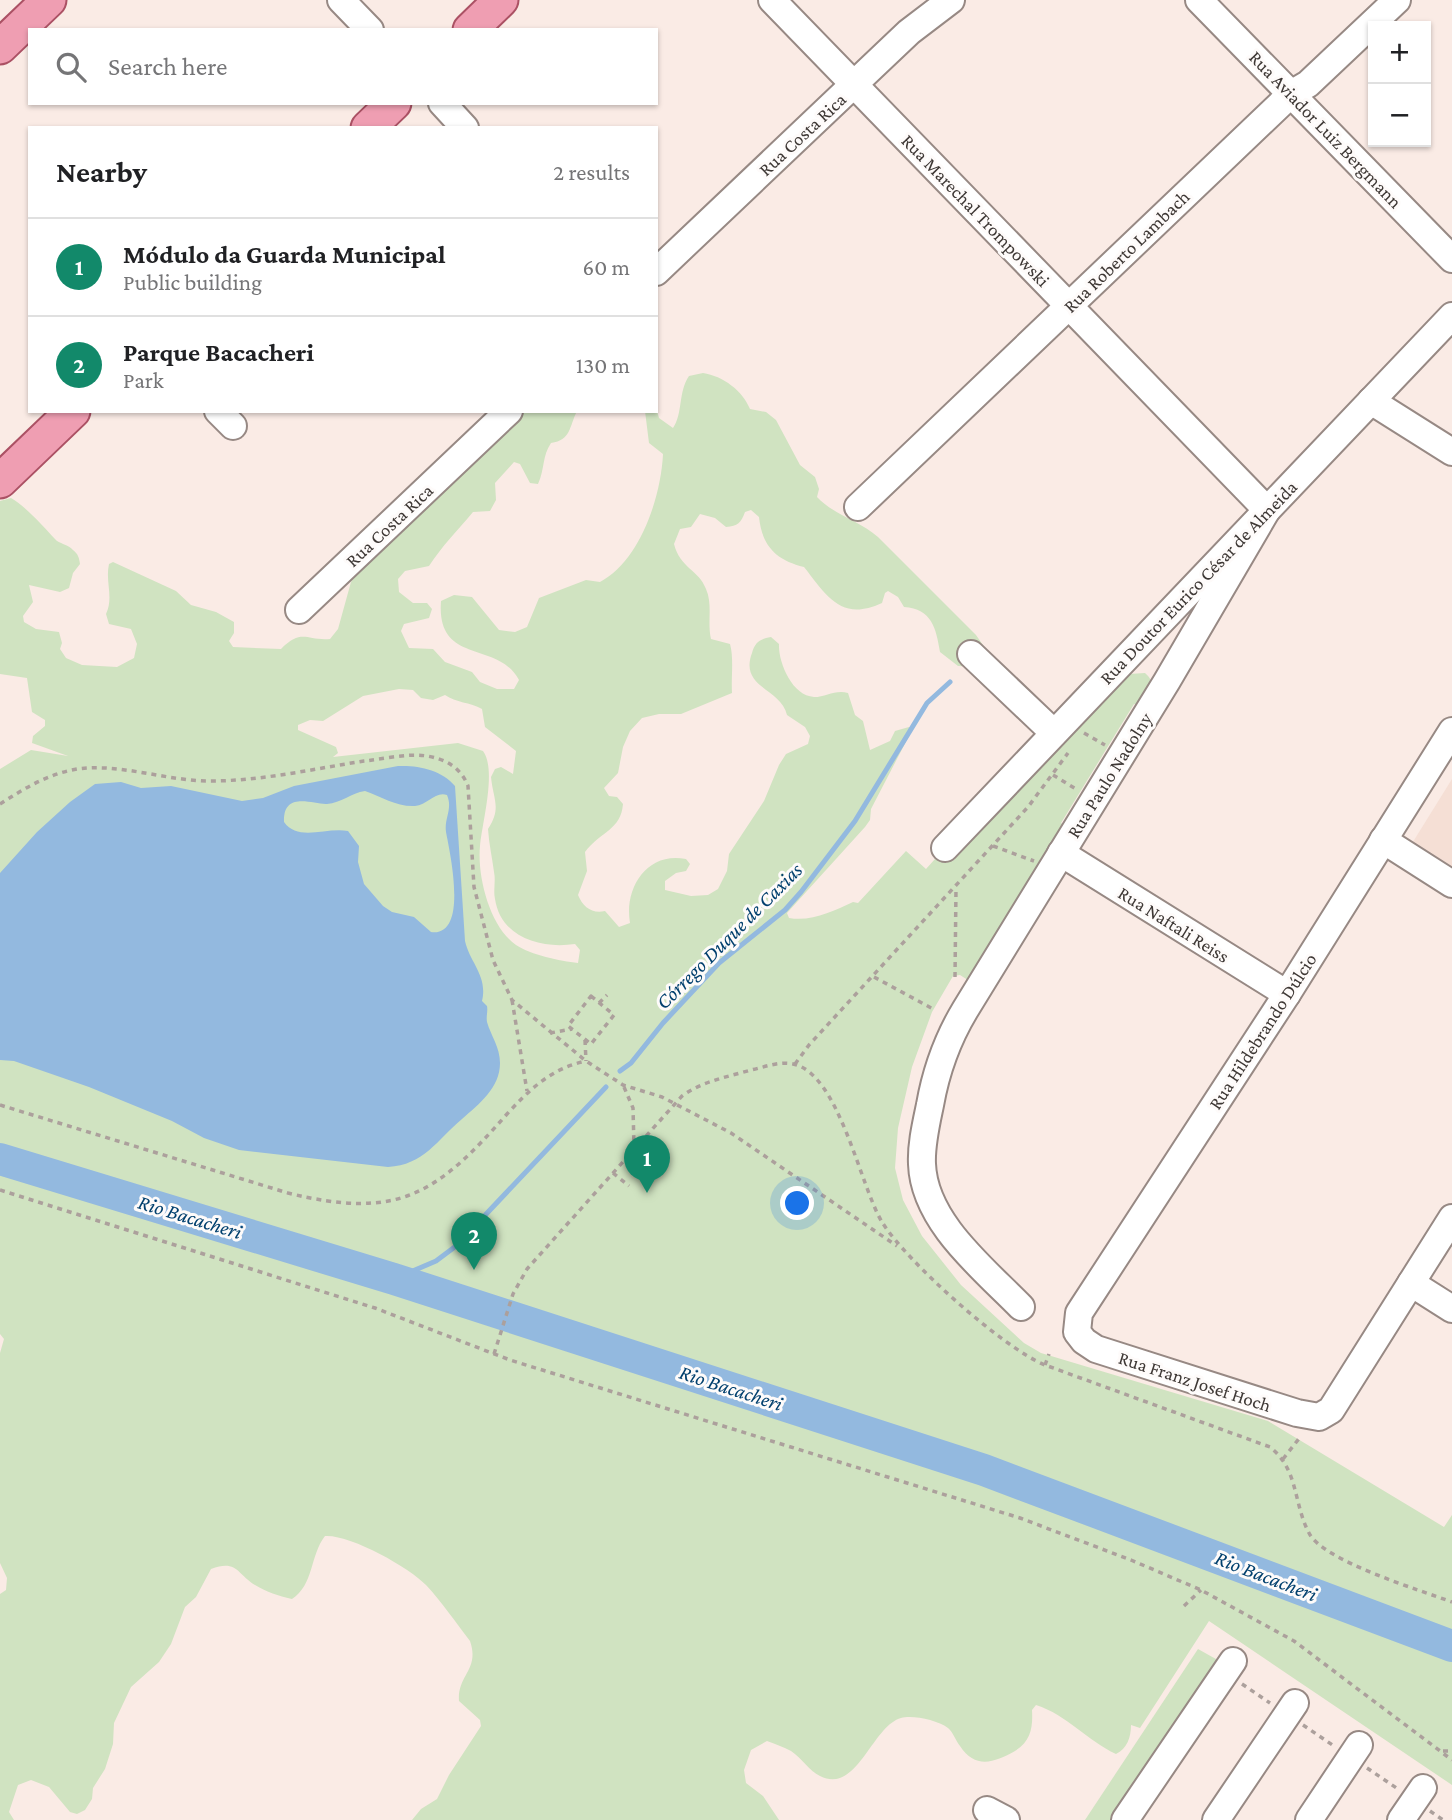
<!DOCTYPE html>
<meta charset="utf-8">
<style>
body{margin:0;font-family:"Crimson Pro",serif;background:#f6f6f6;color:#202124}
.controls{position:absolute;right:21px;top:21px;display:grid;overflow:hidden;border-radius:0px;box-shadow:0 2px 5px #0004}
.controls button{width:63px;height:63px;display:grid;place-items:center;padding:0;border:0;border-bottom:2px solid #e0e0e0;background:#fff;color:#202124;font:35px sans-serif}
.you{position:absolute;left:798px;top:1204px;width:24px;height:24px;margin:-18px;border:5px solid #fff;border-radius:50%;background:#1a73e8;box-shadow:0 0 0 10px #1a73e833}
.badge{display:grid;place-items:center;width:46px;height:46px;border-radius:50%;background:#12896a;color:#fff;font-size:23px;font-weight:700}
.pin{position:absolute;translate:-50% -58px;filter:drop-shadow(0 2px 4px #0008)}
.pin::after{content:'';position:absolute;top:37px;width:24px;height:21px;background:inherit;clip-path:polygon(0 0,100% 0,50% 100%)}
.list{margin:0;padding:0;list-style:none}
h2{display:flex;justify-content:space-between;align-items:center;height:91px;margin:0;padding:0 28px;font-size:30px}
h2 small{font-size:23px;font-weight:400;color:#757577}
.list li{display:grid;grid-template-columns:46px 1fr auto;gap:21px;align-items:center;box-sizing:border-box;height:98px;padding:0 28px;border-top:2px solid #e0e0e0}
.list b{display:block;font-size:26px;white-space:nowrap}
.list p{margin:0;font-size:23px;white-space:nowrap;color:#757577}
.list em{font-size:23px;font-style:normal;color:#757577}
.icon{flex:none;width:38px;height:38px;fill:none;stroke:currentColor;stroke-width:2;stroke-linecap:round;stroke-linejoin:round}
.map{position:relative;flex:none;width:1452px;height:1820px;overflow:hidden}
.search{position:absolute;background:#fff;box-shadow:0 2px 5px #0004;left:28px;top:28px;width:630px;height:77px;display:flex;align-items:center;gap:18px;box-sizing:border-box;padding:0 24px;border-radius:0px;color:#757577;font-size:26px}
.panel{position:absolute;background:#fff;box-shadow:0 2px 5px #0004;left:28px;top:126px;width:630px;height:287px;border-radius:0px}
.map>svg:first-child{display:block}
</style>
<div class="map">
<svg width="1452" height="1820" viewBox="0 0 1452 1820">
<rect width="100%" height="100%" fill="#faebe5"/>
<polygon fill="#f5dfd5" points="1452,779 1452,871 1411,845"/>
<g fill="#d0e3c1" fill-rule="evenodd">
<path d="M703 373C723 376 743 391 750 409L766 412 776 420 800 465 815 477 819 489 817 497C834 515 860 521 878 537L976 635 985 648 986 660 978 667 958 666 940 652C936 628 932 609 904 607L898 597 888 591 885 593 882 603C841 622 827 596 804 567 776 560 762 546 759 517L751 510 745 512C741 523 738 526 726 527L715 518 700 514 691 527 680 529 674 544C680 568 699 570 706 589 713 605 707 621 711 639L730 644C734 658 731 678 732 693L681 714H659L642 718 630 731 623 747 618 773 604 788 609 796 617 797 623 804C621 830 601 831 585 852L587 871 578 895C583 907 592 914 605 911L619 927 630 923C624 888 647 851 686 859L690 864 686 871 676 873 665 881V890L691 896 708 895 718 889 727 871 729 854 764 801 779 765 786 754 808 744 810 736 805 727 787 715C781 688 739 688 752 653 755 642 760 639 771 637L779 644C778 662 792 696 814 697 826 697 836 689 848 693L855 715 863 721 870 750 890 741 895 731 909 727 912 730 871 809 870 820 865 827 787 913 789 918C812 922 833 911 853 902L858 903 906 851 926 869 935 859 945 863 954 860 963 846 1129 674 1145 673C1158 684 1150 696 1145 710L1134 704 1061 823 1071 830 974 984 960 975 953 976 932 1012 912 1067 898 1128 895 1168 903 1200 922 1236 961 1285 1024 1343 1041 1353 1268 1421 1444 1527 1452 1515V1785L1209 1621 1140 1728 1131 1725C1131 1737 1127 1749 1116 1754 1088 1741 1067 1715 1036 1705L1032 1710C1033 1727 1031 1741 1015 1751 994 1763 975 1769 960 1746 956 1741 953 1732 948 1728 937 1720 913 1715 901 1718 872 1726 857 1795 820 1776 809 1771 802 1758 791 1751 784 1747 775 1744 767 1741L751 1750 744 1770 746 1783 763 1796 779 1820H412L421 1809 437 1799 449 1775 481 1726 480 1720 459 1701C457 1675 480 1670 470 1641 456 1623 442 1602 426 1585 409 1567 349 1534 325 1536 310 1555 314 1585 292 1599 278 1596 267 1592 255 1585 237 1574 237 1559 211 1569L196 1597 185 1607 171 1644 159 1662 131 1687 114 1723 113 1744 105 1769 93 1788 92 1799 85 1810 77 1814 70 1812 49 1787 31 1780 18 1785 9 1812 14 1820H0V1594L6 1590 7 1578 0 1563V1353L4 1339 0 1334V769L31 750 68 756 32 743 33 736 45 726V720L32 712 27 678 0 674V501L11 498C24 505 44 527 55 539 59 544 68 544 73 550 78 554 79 557 80 564L73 573 69 588 60 592 29 585 33 602 23 616 24 622 36 629 59 632 62 643 60 649 66 658 82 665 117 667 134 658 137 644 131 629 109 624 106 614C114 597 105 582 109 564L113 562 176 591 191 605 216 612 234 622V633L229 641 233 647 281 649C302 628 306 641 330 639L338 629 351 582 366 561 518 411H577C569 427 571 440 551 443 542 456 545 469 538 484L530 483 520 464 514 462 495 483 496 500 490 511 473 512C458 530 442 546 429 566L405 571 398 579 399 592 413 603H427L432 609 429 618 404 624 401 631 409 648 433 649 445 662 472 672 480 682 497 689H514L519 680C498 640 436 666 441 601L454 595 472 597 499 630 515 632 527 627 539 598 586 580 600 582C640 561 661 497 663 454L649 443 645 411H656V407L659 418 673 428C683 414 678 392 689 376ZM399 689 413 690 421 698 433 700 445 695C456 703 470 702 482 709L485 727 516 751 513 774 501 767 495 769 491 777C493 799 502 808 488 829 489 844 492 857 494 872 496 881 493 890 495 899 501 938 541 949 575 944L580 950 578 963C560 961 531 955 516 945 490 927 477 877 480 846 482 823 497 770 483 751L458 743 333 757 338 753 336 747 298 730V725L310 720 323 721 363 696Z"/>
<polygon points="1198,1649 1223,1663 1115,1820 1085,1820"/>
</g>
<path fill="#93b9df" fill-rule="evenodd" d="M398 766C418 765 442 770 455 786L465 941C470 963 488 976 482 1001L487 1006C488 1012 486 1016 487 1022 491 1036 500 1047 500 1063 500 1088 479 1104 462 1119 437 1140 424 1165 388 1167L239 1150 204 1138 172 1121 89 1087 14 1061 0 1060V873L37 832 70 802 95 784 121 782 141 788 171 786 242 801 263 798 294 786ZM365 791C382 797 397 807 415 806 428 805 435 791 447 795 453 809 444 818 446 832 450 853 469 937 431 932L414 917 392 912 383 906 364 884 358 862 359 846 348 831C326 827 298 842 284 822 283 790 314 805 327 804 341 803 351 793 365 791Z"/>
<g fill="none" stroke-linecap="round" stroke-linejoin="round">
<g stroke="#93b9df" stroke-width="5">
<polyline points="620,1071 631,1063 663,1023 719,963 785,910 801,892 855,821 927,703 950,682"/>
<polyline points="394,1279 436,1261 456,1246 606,1087"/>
</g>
<polyline stroke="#93b9df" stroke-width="32" points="0,1159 394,1279 984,1470 1452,1646"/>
<defs>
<g id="minor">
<polyline points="341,0 370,30"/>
<path d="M772 0 1267 510 1167 681 965 1010C947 1040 936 1071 930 1105 926 1124 921 1145 922 1164 924 1222 984 1269 1021 1307"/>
<polyline points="1199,0 1452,259"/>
<polyline points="442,103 465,128"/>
<polyline points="656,272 909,32 951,0"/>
<polyline points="1371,401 1452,452"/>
<polyline points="218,411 233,426"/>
<polyline points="858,507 1291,94 1308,84 1397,0"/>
<polyline points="299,610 509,411"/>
<polyline points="971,654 1054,733"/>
<polyline points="1452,731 1287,994 1079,1313 1077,1332 1084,1341 1096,1349 1297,1413 1319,1417 1331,1410 1452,1218"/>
<polyline points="1383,840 1452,884"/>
<polyline points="945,848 1452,316"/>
<polyline points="1061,853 1287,994"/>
<polyline points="1411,1283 1452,1309"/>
<polyline points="987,1810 1006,1820"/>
<polyline points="1125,1820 1233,1661"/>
<polyline points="1216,1820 1295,1703"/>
<polyline points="1309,1820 1359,1745"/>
<polyline points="1401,1820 1423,1788"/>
</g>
<g id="major">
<polyline points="470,30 501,0"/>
<polyline points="0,47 49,0"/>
<polyline points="368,128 394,103"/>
<polyline points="0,481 73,411"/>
</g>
</defs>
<use href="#minor" stroke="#978984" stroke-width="30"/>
<use href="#major" stroke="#ab5164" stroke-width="37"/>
<g stroke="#aca09c" stroke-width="3.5" stroke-dasharray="5 5" stroke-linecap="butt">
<polyline points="1084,733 1105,745"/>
<polyline points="1053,775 1076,789"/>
<path d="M0 804C25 788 48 774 77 769 121 763 166 781 210 781 261 781 313 769 364 761 384 759 407 753 427 756 446 759 461 768 468 786L474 887 493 960 512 1000 586 1061 623 1085 662 1097 731 1133 897 1246"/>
<polyline points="993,846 1034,861"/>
<polyline points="874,977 935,1010"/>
<polyline points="955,977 956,888"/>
<polygon points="591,996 614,1015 591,1044 568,1026"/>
<polyline points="512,1000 527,1091"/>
<polyline points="599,1003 607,995"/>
<polyline points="550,1033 572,1029"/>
<polyline points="585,1040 586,1061"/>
<polyline points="795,1064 809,1045 1028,807 1068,753"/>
<polyline points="624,1087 633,1108 634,1147"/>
<path d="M0 1105 288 1193C398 1220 436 1195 507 1114 530 1089 552 1068 586 1061"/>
<polyline points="613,1173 629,1186"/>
<polyline points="0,1190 375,1308 510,1360 1020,1518 1131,1560 1201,1590 1294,1641 1452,1760"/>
<path d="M494 1354 513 1294 527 1269 682 1096C703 1081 727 1077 751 1070 765 1067 779 1061 793 1064 839 1073 860 1186 882 1222 906 1261 1003 1348 1045 1365L1270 1447C1299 1470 1293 1503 1309 1533 1323 1561 1420 1590 1452 1602"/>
<polyline points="1045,1365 1049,1354"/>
<polyline points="1283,1459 1301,1436"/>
<polyline points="1184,1606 1201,1590"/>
<polyline points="1242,1684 1270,1703"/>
<polyline points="1303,1725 1334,1746"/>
<polyline points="1443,1751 1452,1751"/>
<polyline points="1367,1768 1398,1789"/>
<polyline points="1430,1811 1443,1820"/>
</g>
<use href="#minor" stroke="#fff" stroke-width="26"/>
<use href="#major" stroke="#ef9eb2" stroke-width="33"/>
</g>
<g text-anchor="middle" stroke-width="6" stroke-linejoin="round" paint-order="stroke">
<g font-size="19" fill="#3e3835" stroke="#fefbfa">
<text transform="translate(1326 129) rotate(46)" y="7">Rua Aviador Luiz Bergmann</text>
<text transform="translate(802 134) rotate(-43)" y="7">Rua Costa Rica</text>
<text transform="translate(976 210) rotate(46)" y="7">Rua Marechal Trompowski</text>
<text transform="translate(1126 251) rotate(-44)" y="7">Rua Roberto Lambach</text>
<text transform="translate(389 525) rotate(-43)" y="7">Rua Costa Rica</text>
<text transform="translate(1198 582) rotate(-46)" y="7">Rua Doutor Eurico César de Almeida</text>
<text transform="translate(1109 775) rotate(-58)" y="7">Rua Paulo Nadolny</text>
<text transform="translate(1174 924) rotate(32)" y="7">Rua Naftali Reiss</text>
<text transform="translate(1262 1031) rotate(-57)" y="7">Rua Hildebrando Dúlcio</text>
<text transform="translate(1195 1381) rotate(18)" y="7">Rua Franz Josef Hoch</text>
</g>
<g font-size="21" font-style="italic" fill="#02406e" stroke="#fefbfa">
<text transform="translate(729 936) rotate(-45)" y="7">Córrego Duque de Caxias</text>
<text transform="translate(190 1217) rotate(17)" y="7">Rio Bacacheri</text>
<text transform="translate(731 1388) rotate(18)" y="7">Rio Bacacheri</text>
<text transform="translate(1266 1576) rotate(21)" y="7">Rio Bacacheri</text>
</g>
</g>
</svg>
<div class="controls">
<button>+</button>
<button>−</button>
</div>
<div class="you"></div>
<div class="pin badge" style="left:647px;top:1193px">1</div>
<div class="pin badge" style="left:474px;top:1270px">2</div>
<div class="search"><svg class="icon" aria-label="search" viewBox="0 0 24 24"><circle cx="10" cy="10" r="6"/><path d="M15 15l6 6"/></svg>Search here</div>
<section class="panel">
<h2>Nearby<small>2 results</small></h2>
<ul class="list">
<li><span class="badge">1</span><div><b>Módulo da Guarda Municipal</b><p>Public building</p></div><em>60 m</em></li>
<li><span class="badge">2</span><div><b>Parque Bacacheri</b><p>Park</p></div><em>130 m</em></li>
</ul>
</section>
</div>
